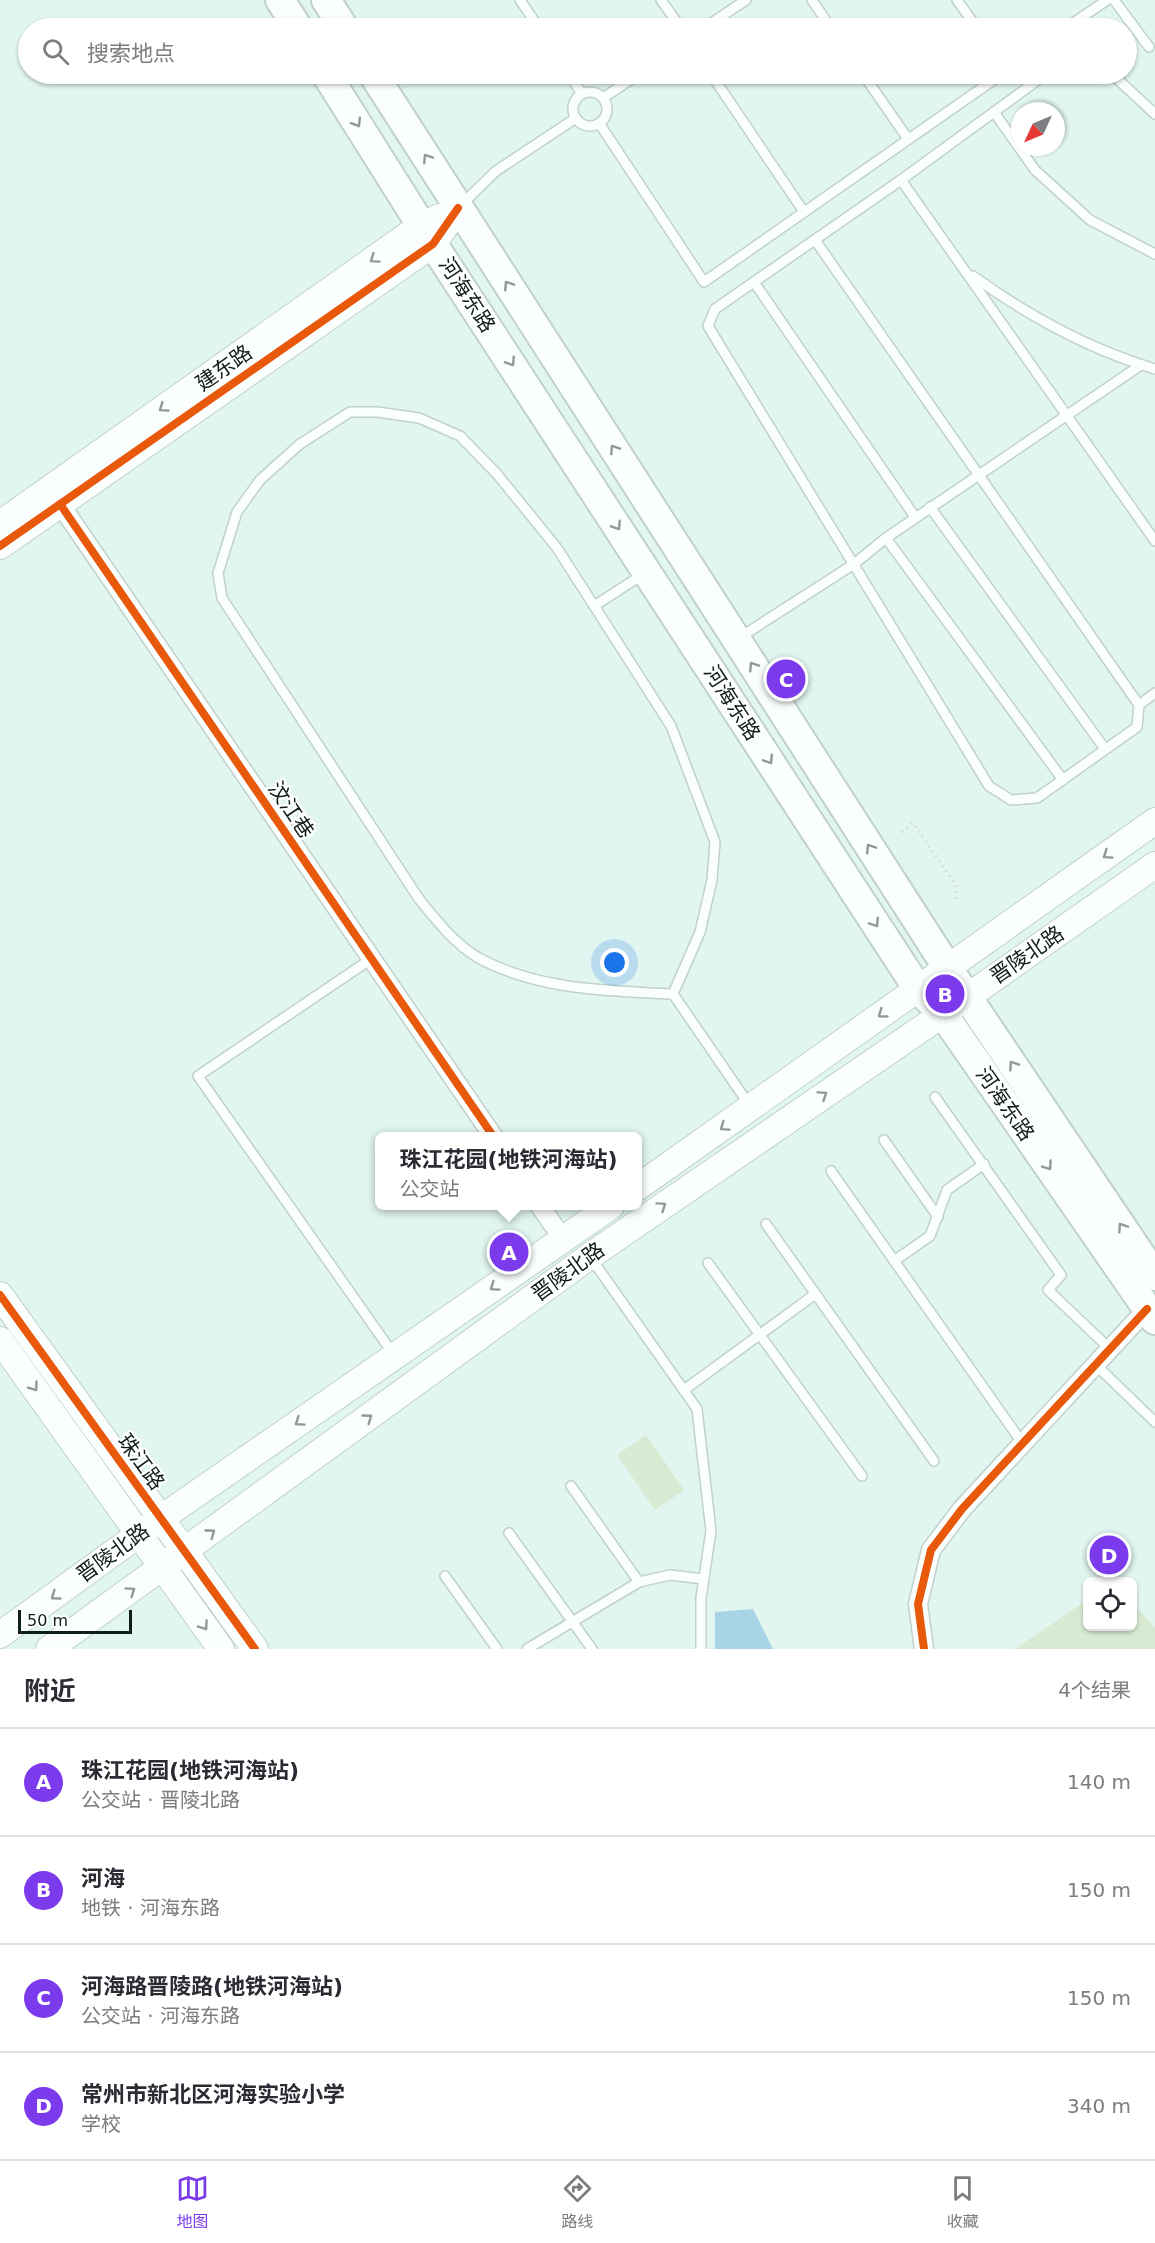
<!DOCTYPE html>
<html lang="zh">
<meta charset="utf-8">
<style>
body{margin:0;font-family:"DejaVu Sans","Noto Sans SC",sans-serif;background:#f2f2f3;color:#2b2b33}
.controls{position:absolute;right:18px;bottom:18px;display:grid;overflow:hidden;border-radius:9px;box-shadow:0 2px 4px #0004}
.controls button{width:54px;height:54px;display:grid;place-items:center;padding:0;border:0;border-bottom:2px solid #e1e1e2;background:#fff;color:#2b2b33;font:30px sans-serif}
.compass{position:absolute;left:1011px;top:102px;width:54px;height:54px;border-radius:50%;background:#fff;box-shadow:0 2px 4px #0004;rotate:226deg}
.scale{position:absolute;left:18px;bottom:15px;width:114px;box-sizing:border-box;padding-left:6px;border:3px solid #101e1b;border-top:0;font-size:16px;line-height:21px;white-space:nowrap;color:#101e1b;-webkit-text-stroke:4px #fff;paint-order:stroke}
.you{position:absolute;left:615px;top:963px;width:21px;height:21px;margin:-15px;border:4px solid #fff;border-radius:50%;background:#1a73e8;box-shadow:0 0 0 9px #1a73e833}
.badge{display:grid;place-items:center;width:39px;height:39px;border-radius:50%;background:#7c3aed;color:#fff;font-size:20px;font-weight:700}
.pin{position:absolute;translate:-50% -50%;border:3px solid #fff;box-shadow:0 2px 6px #0006}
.popup{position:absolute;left:375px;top:1132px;width:267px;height:78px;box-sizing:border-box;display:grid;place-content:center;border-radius:9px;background:#fff;filter:drop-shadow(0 2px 4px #0005);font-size:20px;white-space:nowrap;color:#7c7c81}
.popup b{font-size:22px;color:#2b2b33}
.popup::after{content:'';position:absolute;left:50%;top:100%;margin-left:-12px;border:12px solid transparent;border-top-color:#fff}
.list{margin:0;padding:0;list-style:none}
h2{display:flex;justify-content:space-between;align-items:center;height:78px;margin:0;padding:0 24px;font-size:26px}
h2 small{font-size:20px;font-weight:400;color:#7c7c81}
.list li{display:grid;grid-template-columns:39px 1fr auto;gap:18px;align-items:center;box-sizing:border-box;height:108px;padding:0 24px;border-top:2px solid #e1e1e2}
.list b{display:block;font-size:22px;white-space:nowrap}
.list p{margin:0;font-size:20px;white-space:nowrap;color:#7c7c81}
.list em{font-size:20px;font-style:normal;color:#7c7c81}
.icon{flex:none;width:33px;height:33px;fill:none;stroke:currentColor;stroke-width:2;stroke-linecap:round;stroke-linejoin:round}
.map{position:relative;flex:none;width:1155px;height:1649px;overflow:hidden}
.search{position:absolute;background:#fff;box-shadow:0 2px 4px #0004;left:18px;right:18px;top:18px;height:66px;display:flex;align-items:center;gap:15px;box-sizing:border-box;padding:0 21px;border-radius:33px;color:#7c7c81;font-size:22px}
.sheet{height:510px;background:#fff}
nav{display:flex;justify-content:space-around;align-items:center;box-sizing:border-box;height:84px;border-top:2px solid #e1e1e2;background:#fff;font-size:16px;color:#7c7c81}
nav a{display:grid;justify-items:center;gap:3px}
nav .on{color:#7c3aed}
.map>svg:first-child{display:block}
</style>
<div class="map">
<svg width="1155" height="1649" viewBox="0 0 1155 1649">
<rect width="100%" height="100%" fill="#e1f6f1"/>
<g fill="#d8ebd2">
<polygon points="646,1435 684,1490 655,1510 617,1455"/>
<polygon points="1087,1600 1088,1626 1132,1626 1133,1603 1155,1628 1155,1649 1015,1649"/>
</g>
<polygon fill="#a9d4e7" points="753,1609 773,1649 715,1649 715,1612"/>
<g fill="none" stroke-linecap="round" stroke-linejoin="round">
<defs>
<g id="lane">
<polyline points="520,0 539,28"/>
<polyline points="661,0 681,28"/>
<polyline points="812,0 831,28"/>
<polyline points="957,0 977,28"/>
<polyline points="1114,0 1149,47"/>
<polyline points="704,28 746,0"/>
<polyline points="1066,28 1107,0"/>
<polyline points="569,74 582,94"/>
<polyline points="711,74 804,212"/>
<polyline points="863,74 908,139"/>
<polyline points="1046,74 901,180 715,309 708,326 989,786 1011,800 1037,798 1137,727 1139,705 1155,693"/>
<polyline points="1112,74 1155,114"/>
<circle cx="590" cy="109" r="17"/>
<polyline points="603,98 639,74"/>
<polyline points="994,112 1035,170 1090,220 1155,254"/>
<polyline points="599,123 704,282 1002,74"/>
<polyline points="901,180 1155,541"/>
<polyline points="461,205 496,171 576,118"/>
<polyline points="815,240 1139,705"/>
<path d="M973 276C1027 315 1091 350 1155 369"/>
<polyline points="754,282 915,517"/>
<path d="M350 412H377L419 418 460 436 497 474 557 548 671 726 715 842 712 880 700 932 673 994C608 991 536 990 477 957 454 943 436 920 419 899L222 598 218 573 237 512 260 480 300 444Z"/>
<polyline points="930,507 1105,749"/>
<polyline points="886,538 1063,780"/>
<polyline points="594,606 645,573"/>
<polyline points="739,638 854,564 886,538 1141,365"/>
<polyline points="371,959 198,1076 394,1355"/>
<polyline points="673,994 750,1106"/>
<polyline points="935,1097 1061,1275 1048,1290 1110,1349"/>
<polyline points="884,1140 938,1217"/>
<polyline points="831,1171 1023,1444"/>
<polyline points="766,1224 934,1461"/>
<polyline points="591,1258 697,1409 711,1531 701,1598 701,1649"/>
<polyline points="894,1261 930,1236 947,1190 984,1164"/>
<polyline points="708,1263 862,1476"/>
<polyline points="1096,1365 1155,1422"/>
<polyline points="684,1390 814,1295"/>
<polyline points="571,1486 639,1582"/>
<polyline points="509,1533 592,1649"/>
<polyline points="445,1576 497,1649"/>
<polyline points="527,1649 639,1582 670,1575 704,1579"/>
</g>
<g id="street">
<polyline points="60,504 493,1136"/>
<polyline points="540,1206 563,1239"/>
<polyline points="924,1649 918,1604 931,1550 962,1509 1147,1309"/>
</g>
<g id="secondary">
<polyline points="0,524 422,225 440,217"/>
<polyline points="0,546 433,244 458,208"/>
<polyline points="638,1187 1155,821"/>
<polyline points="0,1295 255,1649"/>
<polyline points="0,1340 221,1649"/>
<polyline points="0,1635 160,1519 611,1206"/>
<polyline points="49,1649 590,1256 943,1014 1155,865"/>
</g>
<g id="primary">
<polyline points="280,0 298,28"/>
<polyline points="326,0 344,28"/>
<polyline points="326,74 433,244 918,989 943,1014 1155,1320"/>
<polyline points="373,74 947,967 1155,1276"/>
</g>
</defs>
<use href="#lane" stroke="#c1d1cd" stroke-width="12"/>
<use href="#street" stroke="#c1d1cd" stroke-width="21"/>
<use href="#secondary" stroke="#c1d1cd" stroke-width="28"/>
<use href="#primary" stroke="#c1d1cd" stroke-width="32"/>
<polyline stroke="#d3d9d8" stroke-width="3" stroke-dasharray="1.5 4.5" stroke-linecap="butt" points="902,832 913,823 956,885 956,900"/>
<use href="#lane" stroke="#fafefd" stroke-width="9"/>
<use href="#street" stroke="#fafefd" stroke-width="18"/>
<use href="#secondary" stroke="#fafefd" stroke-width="26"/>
<use href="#primary" stroke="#fafefd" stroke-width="28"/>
<defs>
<g id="cycleway">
<polyline points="60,504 493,1136"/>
<polyline points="0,546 433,244 458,208"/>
<polyline points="0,1295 255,1649"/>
<polyline points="924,1649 918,1604 931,1550 962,1509 1147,1309"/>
</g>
</defs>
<use href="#cycleway" stroke="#fff" stroke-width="11"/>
<use href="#cycleway" stroke="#e8590c" stroke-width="8"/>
</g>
<defs><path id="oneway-chevron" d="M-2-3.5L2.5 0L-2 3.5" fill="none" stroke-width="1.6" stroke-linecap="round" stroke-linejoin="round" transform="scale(1.5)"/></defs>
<g stroke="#919997">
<use href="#oneway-chevron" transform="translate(357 123) rotate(58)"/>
<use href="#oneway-chevron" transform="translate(427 158) rotate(-123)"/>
<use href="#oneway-chevron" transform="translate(374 259) rotate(145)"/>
<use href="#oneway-chevron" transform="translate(508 285) rotate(-123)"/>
<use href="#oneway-chevron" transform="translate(511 362) rotate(57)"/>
<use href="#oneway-chevron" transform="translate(163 408) rotate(145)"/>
<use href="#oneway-chevron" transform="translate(614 449) rotate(-123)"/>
<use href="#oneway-chevron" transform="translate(617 526) rotate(57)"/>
<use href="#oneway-chevron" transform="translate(753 666) rotate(-123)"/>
<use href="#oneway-chevron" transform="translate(769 760) rotate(57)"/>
<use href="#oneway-chevron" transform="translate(870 848) rotate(-123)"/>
<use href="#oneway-chevron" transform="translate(1107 855) rotate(145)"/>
<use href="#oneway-chevron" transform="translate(875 923) rotate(57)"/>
<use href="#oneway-chevron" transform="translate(882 1014) rotate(144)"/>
<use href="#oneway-chevron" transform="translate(1013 1065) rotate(-124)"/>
<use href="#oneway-chevron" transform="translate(823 1095) rotate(-34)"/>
<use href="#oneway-chevron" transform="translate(724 1127) rotate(145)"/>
<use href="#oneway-chevron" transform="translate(1048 1166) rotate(55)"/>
<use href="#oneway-chevron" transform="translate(662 1206) rotate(-35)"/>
<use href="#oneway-chevron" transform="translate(1122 1227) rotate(-124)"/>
<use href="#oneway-chevron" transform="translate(494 1287) rotate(145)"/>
<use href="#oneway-chevron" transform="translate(34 1387) rotate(54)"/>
<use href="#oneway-chevron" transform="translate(368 1418) rotate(-36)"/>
<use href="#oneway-chevron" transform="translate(299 1422) rotate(145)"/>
<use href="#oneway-chevron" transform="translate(211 1533) rotate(-36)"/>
<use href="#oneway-chevron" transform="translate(131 1591) rotate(-35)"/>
<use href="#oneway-chevron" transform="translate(55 1596) rotate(144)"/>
<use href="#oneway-chevron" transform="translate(204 1626) rotate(55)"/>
</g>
<g text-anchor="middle" stroke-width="4.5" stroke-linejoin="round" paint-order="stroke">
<g font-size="21" fill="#101e1b" stroke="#fff">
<text transform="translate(467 295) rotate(57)" y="7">河海东路</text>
<text transform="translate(224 368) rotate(-35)" y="7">建东路</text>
<text transform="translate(732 703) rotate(57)" y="7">河海东路</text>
<text transform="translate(291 810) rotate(56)" y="7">汶江巷</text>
<text transform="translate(1027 955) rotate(-35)" y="7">晋陵北路</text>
<text transform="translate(1005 1104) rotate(55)" y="7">河海东路</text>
<text transform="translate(568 1272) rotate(-36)" y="7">晋陵北路</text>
<text transform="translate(141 1462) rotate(54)" y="7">珠江路</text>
<text transform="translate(113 1553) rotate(-36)" y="7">晋陵北路</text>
</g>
</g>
</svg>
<div class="controls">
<button><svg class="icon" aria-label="locate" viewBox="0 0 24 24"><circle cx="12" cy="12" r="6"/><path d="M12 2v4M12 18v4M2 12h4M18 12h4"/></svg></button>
</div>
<svg class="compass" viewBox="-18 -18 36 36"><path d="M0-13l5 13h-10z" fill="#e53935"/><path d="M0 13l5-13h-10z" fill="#7c7c81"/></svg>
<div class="scale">50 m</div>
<div class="you"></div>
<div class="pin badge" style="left:509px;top:1252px">A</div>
<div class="popup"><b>珠江花园(地铁河海站)</b>公交站</div>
<div class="pin badge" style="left:945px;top:994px">B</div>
<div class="pin badge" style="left:786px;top:679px">C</div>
<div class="pin badge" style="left:1109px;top:1555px">D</div>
<div class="search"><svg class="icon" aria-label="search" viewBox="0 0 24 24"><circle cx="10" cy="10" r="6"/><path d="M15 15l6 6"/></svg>搜索地点</div>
</div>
<section class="sheet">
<h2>附近<small>4个结果</small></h2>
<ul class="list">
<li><span class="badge">A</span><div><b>珠江花园(地铁河海站)</b><p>公交站 · 晋陵北路</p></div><em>140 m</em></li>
<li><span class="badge">B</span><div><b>河海</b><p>地铁 · 河海东路</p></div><em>150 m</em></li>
<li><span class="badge">C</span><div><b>河海路晋陵路(地铁河海站)</b><p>公交站 · 河海东路</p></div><em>150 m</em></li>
<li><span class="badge">D</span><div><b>常州市新北区河海实验小学</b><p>学校</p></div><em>340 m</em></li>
</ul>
</section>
<nav>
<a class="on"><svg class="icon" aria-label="map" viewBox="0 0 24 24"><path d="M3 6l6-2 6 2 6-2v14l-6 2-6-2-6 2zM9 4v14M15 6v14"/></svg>地图</a>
<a><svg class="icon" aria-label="directions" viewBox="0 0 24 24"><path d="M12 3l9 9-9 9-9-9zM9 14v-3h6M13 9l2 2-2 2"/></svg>路线</a>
<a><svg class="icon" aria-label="saved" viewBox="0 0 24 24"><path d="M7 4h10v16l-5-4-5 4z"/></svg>收藏</a>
</nav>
